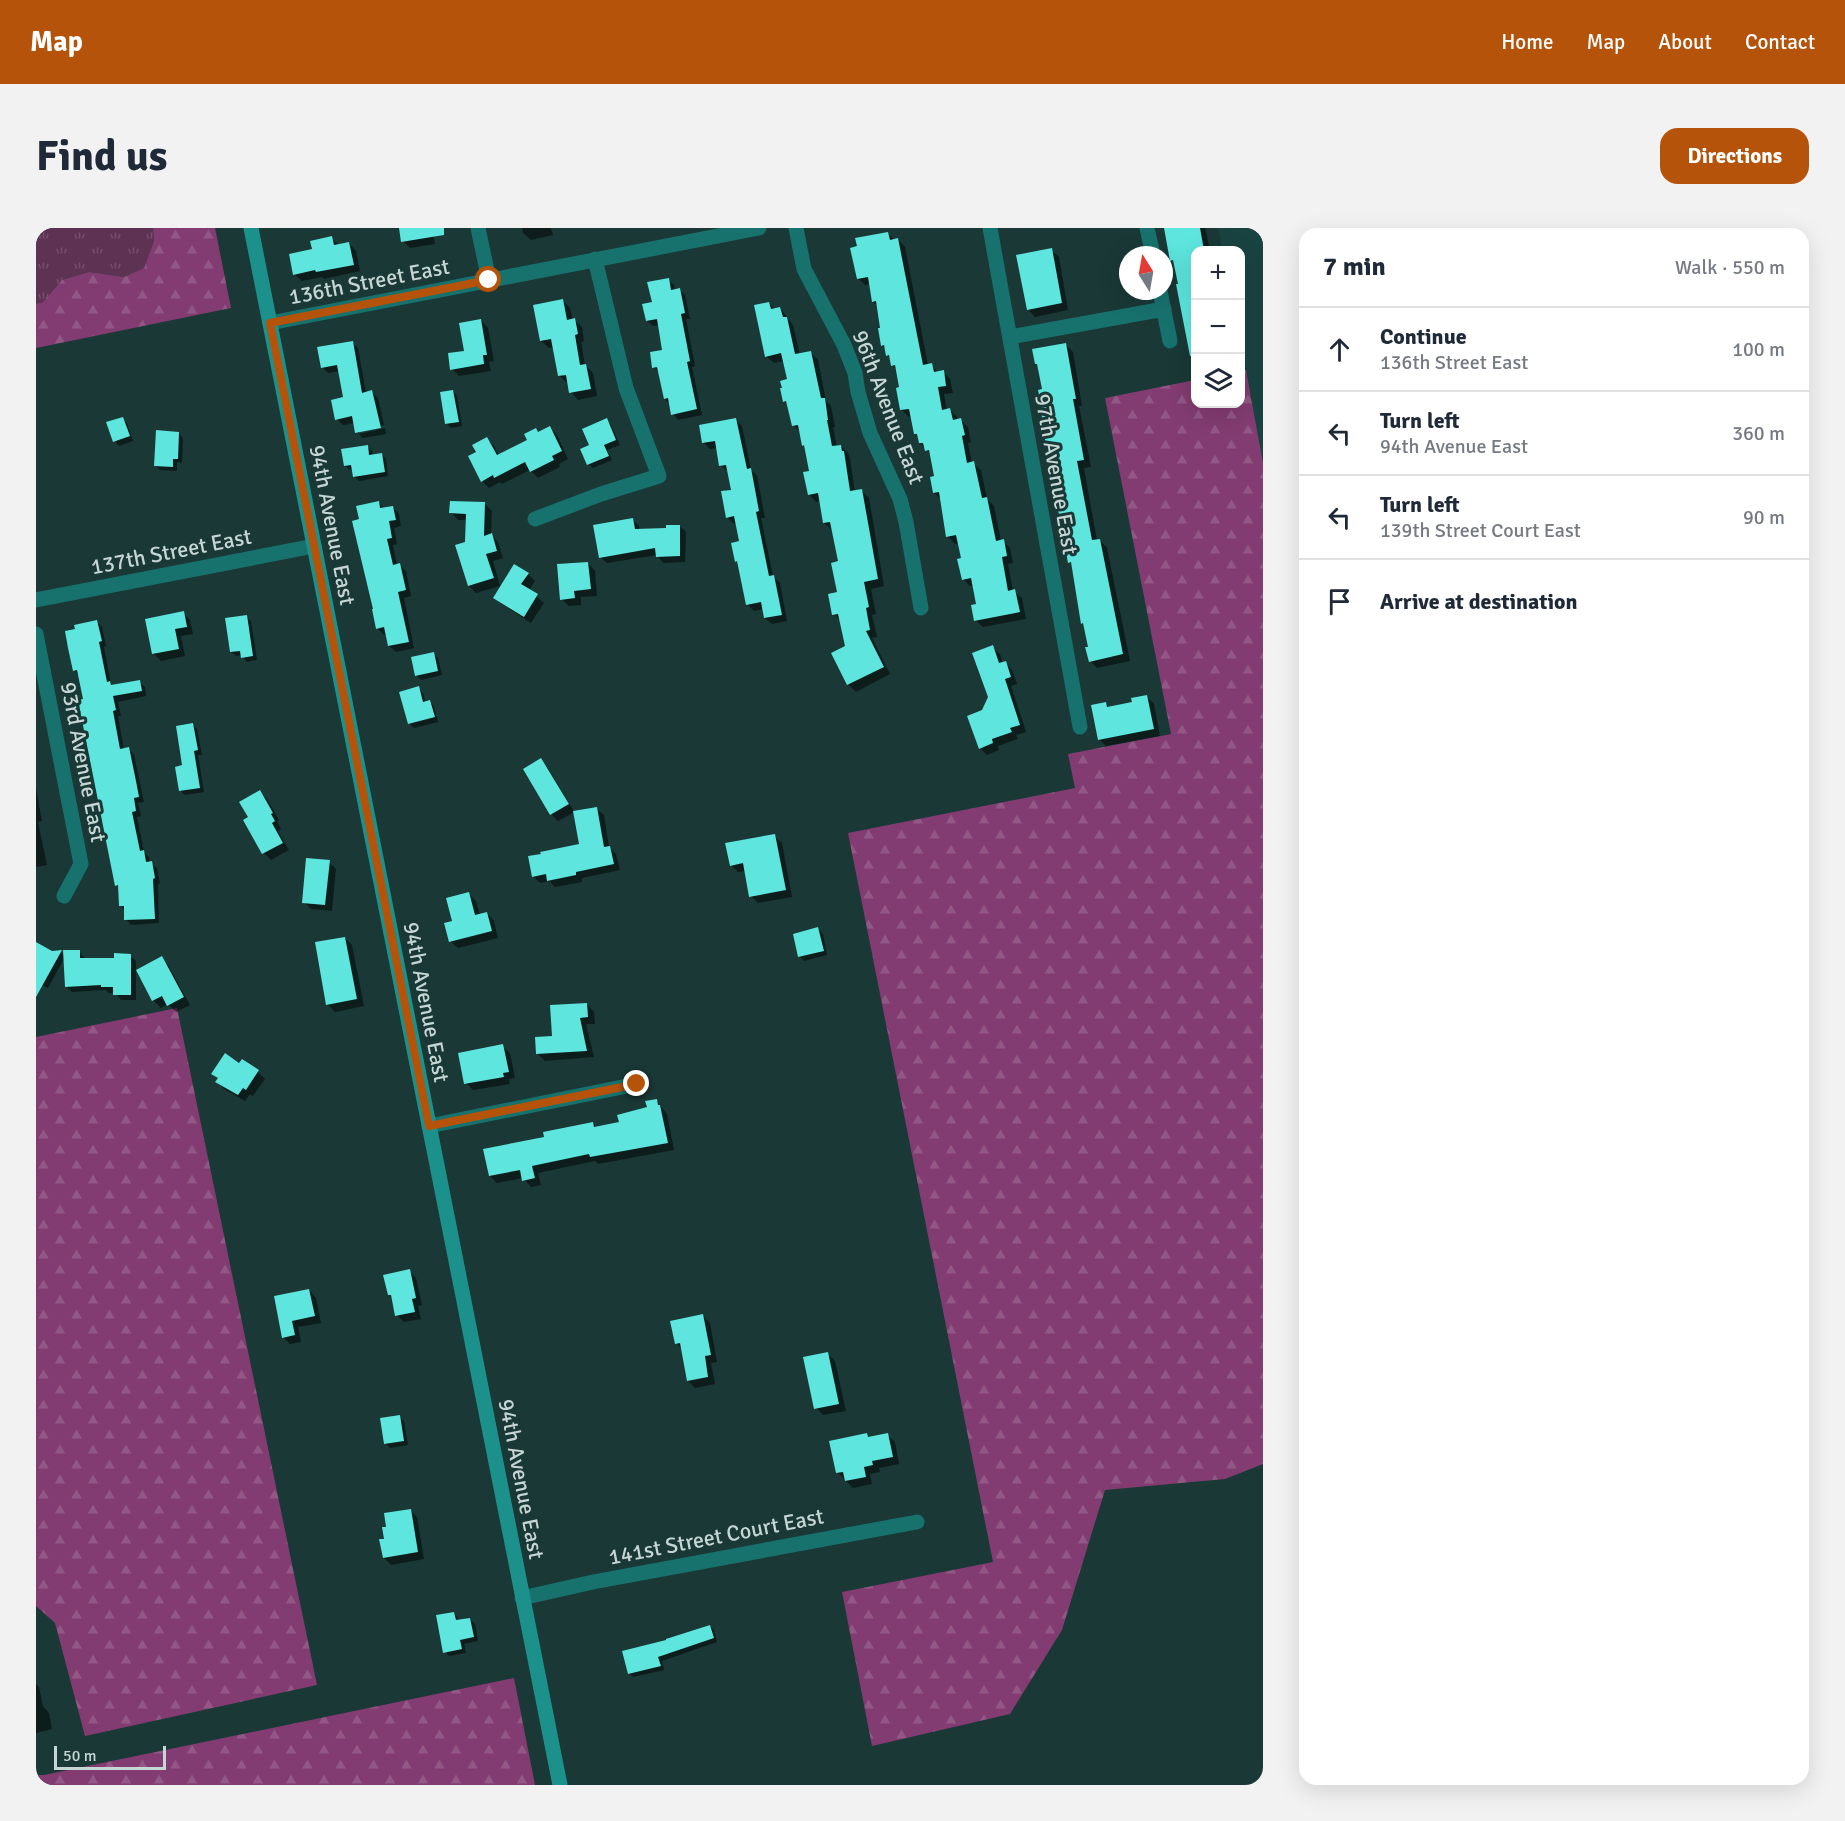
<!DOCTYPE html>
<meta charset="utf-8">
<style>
body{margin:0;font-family:Signika,sans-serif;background:#f2f2f3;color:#1f2937}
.controls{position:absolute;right:18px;top:18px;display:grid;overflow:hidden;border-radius:12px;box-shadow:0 6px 24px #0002}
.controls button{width:54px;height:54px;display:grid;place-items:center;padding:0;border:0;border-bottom:2px solid #e0e1e3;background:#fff;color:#1f2937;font:30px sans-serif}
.compass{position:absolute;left:1083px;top:18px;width:54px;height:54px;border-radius:50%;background:#fff;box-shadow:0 6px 24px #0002;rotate:349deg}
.scale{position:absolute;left:18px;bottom:15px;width:112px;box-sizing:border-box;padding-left:6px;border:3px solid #c5d6d4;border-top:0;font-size:16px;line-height:21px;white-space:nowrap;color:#c5d6d4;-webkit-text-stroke:4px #193836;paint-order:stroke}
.stop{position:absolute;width:18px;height:18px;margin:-14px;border:4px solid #b45309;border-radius:50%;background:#fff}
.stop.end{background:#b45309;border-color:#fff;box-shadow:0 2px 6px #0008}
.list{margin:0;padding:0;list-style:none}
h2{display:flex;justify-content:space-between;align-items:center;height:78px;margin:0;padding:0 24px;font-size:26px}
h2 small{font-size:20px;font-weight:400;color:#747a83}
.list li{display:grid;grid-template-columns:39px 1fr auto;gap:18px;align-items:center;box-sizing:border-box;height:84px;padding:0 24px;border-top:2px solid #e0e1e3}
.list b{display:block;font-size:22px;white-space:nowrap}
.list p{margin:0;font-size:20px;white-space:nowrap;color:#747a83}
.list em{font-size:20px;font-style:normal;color:#747a83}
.icon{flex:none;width:33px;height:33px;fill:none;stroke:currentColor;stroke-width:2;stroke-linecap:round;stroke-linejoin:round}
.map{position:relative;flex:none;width:1227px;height:1557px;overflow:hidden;border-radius:18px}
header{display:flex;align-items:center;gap:36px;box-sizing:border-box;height:84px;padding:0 30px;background:#b45309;color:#fff}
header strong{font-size:28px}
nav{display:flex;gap:33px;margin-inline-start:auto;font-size:21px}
.intro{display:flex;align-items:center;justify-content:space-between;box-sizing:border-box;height:144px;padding:0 36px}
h1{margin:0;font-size:42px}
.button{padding:15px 27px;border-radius:18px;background:#b45309;color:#fff;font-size:21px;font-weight:700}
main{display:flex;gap:36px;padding:0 36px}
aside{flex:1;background:#fff;border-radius:18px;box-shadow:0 6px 24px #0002}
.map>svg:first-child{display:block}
</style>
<header>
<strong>Map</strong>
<nav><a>Home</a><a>Map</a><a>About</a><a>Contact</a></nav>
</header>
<div class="intro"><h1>Find us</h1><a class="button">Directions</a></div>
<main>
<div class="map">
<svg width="1227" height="1557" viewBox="0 0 1227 1557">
<defs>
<pattern id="grass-tufts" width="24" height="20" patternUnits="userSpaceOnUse" patternTransform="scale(1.5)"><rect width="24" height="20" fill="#5e3253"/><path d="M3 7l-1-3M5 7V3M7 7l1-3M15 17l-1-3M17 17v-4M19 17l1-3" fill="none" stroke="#744f6b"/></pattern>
<pattern id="forest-firs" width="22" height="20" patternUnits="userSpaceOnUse" patternTransform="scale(1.5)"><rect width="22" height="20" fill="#823c71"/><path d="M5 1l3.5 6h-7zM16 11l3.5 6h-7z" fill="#925784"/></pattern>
</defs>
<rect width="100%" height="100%" fill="#193836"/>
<polygon fill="#194341" points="1182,0 1227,0 1227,235 1205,115 1204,22 1186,22"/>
<polygon fill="url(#grass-tufts)" points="0,0 117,0 118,13 108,40 88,49 53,44 26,52 7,74 0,76"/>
<g fill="url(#forest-firs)">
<polygon points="117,0 179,0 195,80 0,120 0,76 7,74 26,52 53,44 88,49 108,40 118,13"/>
<polygon points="1210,142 1227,235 1227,1236 1189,1251 1069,1262 1026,1402 974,1486 836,1518 806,1364 957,1334 812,605 1039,560 1032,526 1135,506 1069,170 1159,152 1160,176 1204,176 1205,143"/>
<polygon points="141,780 281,1457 49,1508 19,1395 0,1378 0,809"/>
<polygon points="478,1450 499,1557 0,1557 0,1547 8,1547"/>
</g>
<g fill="#0007">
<polygon points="364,0 396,0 399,16 374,20 367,13"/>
<polygon points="486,0 515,0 517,7 495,12 487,5"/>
<polygon points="1130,0 1169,0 1174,22 1160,22 1144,57 1140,36 1136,32"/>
<polygon points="852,5 858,12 862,11 869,19 892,137 895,137 903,145 907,144 914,151 917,165 908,166 911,183 914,182 921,189 922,192 924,192 932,199 935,214 932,215 936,235 945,242 951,271 958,278 965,313 967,313 974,320 977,335 972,336 977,363 986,370 990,391 947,399 939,392 942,377 938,358 934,358 927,351 927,331 923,315 919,316 911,308 906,272 898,265 900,250 896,228 884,215 883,209 879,205 876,188 873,189 865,181 865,161 861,142 857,137 856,132 851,127 850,121 846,117 846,101 842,78 837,73 835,56 829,57 822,50"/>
<polygon points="295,10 303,17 313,15 320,23 324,43 288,51 286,49 266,53 258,46 278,22"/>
<polygon points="1015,22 1023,29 1032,82 999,89 992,81"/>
<polygon points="632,52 638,57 639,63 644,62 649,67 654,91 650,91 659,138 656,139 666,187 642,192 637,186 634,176 629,171 624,145 618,139 628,123 623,97 617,98 611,93 617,75"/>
<polygon points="527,73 534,80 537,92 538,92 546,99 548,113 545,114 549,137 557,145 561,168 542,172 535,164 533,154 530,154 523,147 518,119 513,120 505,113"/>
<polygon points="733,75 739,81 744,80 757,97 764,127 774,124 782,132 790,173 795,178 799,199 797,199 801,219 805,218 812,225 814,231 819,264 826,263 833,270 848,358 835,361 840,386 836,387 841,409 836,410 854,446 820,464 813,457 797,426 811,419 806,394 798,386 803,365 803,334 796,302 788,295 785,273 780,274 773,266 775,244 770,220 768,217 765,205 757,197 753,178 748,173 752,153 748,133 738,135 730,128"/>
<polygon points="445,92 452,100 458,133 453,134 455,143 423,148 416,141 429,124"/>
<polygon points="316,114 322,120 330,165 336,164 342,170 348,197 323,203 323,206 349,200 350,206 327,210 321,204 319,195 307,197 301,191 309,170 304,143 292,145 286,139"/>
<polygon points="1029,116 1037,124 1046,178 1043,178 1055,239 1048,240 1061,313 1064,312 1071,320 1094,433 1061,440 1054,433 1053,420 1049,397 1046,395 1037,337 1034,334 1007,162 1003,139 1000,136"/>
<polygon points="417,163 421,168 426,198 415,200 410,195"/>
<polygon points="86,190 91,195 97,213 83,218 79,213"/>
<polygon points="571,192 575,197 584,217 571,222 576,232 557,240 552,236 555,218"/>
<polygon points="699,192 706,198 715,242 721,248 729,290 725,290 737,348 744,355 751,393 736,396 729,390 728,381 718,383 711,376 704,336 701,333 705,314 701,295 698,296 691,289 696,263 692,244 685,237 682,220 674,221 668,215"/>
<polygon points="514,200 521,207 532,231 523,236 524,239 502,250 494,242 466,256 464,254 453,260 446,253 442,225 451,211 458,218 463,228 493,212 500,202 503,205"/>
<polygon points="143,205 147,210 146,235 141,234 141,243 124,242 120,238"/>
<polygon points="331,218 336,223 337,228 345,226 350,231 352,248 323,253 318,248 317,241 314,242 309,237"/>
<polygon points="343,275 349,281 357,279 363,286 365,298 358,300 361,316 357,317 361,337 363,337 370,343 375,368 368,370 378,420 360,424 353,418 351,406 348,407 341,400 325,293"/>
<polygon points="449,276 456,283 455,306 462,314 467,330 457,333 464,358 440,365 433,358 430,315 432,292 422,292 415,284"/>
<polygon points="597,292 603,298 604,302 631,301 644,298 650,304 649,334 627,335 621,327 571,335 564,329"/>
<polygon points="552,335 559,343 561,368 545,369 545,377 533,378 525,371"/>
<polygon points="492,346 499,353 493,362 508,375 495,395 466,376 459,369"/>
<polygon points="147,385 154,392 157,406 145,408 149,428 125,433 118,426 111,392"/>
<polygon points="210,388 215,393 221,432 211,434 206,427 200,428 195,424"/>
<polygon points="61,394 66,399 70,418 68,419 75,456 77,458 103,454 109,459 110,468 82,474 85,488 82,488 88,522 93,521 98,527 105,560 108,574 102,575 105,588 101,589 108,624 113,629 114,635 121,640 124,655 122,656 123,695 95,697 90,691 89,682 84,677 83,660 81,657 44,448 38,442"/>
<polygon points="956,419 964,426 967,436 969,435 976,442 981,456 975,458 990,504 980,507 982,511 962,518 963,522 951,527 944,520 954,469"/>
<polygon points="397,426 402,430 406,447 385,452 381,448 377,431"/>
<polygon points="383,460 387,465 390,475 394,474 398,478 402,494 378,500 374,496"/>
<polygon points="1111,469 1118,476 1124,508 1070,518 1063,511 1069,475 1074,480 1097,475"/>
<polygon points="157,497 161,501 166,527 162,527 168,564 149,567 145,563"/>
<polygon points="505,532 512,540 539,585 561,581 568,587 573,619 580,626 584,642 546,650 546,654 519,659 513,653 504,655 497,648 544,617 539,584 522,593 515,586"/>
<polygon points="0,560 6,593 2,594 11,637 0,639"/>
<polygon points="223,564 231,571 243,592 241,593 245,601 242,603 253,622 235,632 228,625 209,593 214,590"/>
<polygon points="738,608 746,615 756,669 722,675 715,668 710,643 702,644 695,637"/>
<polygon points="293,634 300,641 296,683 275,681 268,674"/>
<polygon points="433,666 440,673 444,687 451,685 458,693 462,710 422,720 414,713 417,694"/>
<polygon points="782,701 787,706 791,727 768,733 763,728"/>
<polygon points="309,710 316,717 328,778 299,784 292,777"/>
<polygon points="0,716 15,724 25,724 29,728 43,723 49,731 80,731 94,727 100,733 100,772 85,772 79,765 73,765 70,762 36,764 30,758 29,729 12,760 0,754"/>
<polygon points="125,730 132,737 154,777 140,784 132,776 125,780 118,773 102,743"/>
<polygon points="551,776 558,784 559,796 550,796 558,829 509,833 502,826"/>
<polygon points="466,818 474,825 479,850 473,851 474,856 437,862 430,855"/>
<polygon points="204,837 222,844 229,851 217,868 214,866 209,873 188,861 181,854 183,851 177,845"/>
<polygon points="621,873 631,886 638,922 562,936 559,933 502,945 505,957 495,959 487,950 461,955 454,948 510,910 557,896 561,900 584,895 613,881"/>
<polygon points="373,1043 380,1050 386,1077 382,1078 385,1091 368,1094 361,1087 357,1071 353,1067"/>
<polygon points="273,1062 280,1070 285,1095 262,1099 265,1114 254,1116 247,1109 239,1069"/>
<polygon points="667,1088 674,1095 681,1134 675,1135 679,1156 659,1160 652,1153 646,1121 640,1115"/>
<polygon points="792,1126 799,1133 810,1183 787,1187 780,1180"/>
<polygon points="364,1189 368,1193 372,1217 354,1220 349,1215"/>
<polygon points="830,1207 834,1210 851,1207 859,1214 863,1236 843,1240 844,1244 834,1246 836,1256 817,1260 801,1244"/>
<polygon points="374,1282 381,1289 388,1331 355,1337 348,1330 350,1312"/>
<polygon points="418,1385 422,1390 423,1393 434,1391 439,1396 442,1413 428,1416 430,1425 413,1428 409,1424"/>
<polygon points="674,1398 678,1402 681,1414 626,1433 628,1442 597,1449 593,1445 632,1413"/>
<polygon points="0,1456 3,1459 7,1478 13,1485 16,1501 0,1505"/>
</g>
<g fill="#5de5de">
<polygon points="363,0 408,0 408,7 365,14"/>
<polygon points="1128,0 1164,0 1168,22 1160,22 1160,127 1154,128 1140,56 1142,56 1137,32 1134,33"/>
<polygon points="852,4 854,12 862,10 887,137 896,135 898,144 908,142 910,158 902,159 906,182 914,180 917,192 925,190 929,207 926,208 931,235 938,233 946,270 951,269 960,313 968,311 971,328 966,329 972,363 979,361 984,384 938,393 935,377 940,376 935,350 926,352 921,331 925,330 920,307 910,309 903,264 897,265 894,249 898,248 893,222 889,223 887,215 883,215 881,206 878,206 873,181 864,182 860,160 863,159 859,137 855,138 853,127 850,128 848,117 845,118 842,100 844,100 840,73 836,74 832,49 821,51 814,20 821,18 819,10"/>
<polygon points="296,8 298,17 313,14 318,37 280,44 279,42 257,47 253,26 276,21 274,13"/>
<polygon points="1016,20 1026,75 991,82 980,27"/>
<polygon points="633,50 635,62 644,60 649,85 645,86 654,133 651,134 661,181 635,187 632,170 628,171 621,139 616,140 614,124 626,122 621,91 610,93 606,76 616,74 611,54"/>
<polygon points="527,71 531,92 539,90 542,106 539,107 544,137 550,136 555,161 533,165 530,147 522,148 515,111 504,113 497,77"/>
<polygon points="733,74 735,81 744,79 747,89 751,89 759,126 775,123 785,170 789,170 792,192 791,192 796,218 805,217 806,223 808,223 814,263 826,261 842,351 828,354 833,379 830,380 834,402 830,403 848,439 811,457 795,425 809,418 802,386 796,387 792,366 801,364 795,335 802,333 794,294 787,295 782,265 772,267 767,244 773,243 768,217 766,218 762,197 756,198 750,173 747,174 744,160 746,160 744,153 751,151 745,125 729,129 718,77"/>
<polygon points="445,91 451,127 447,127 448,136 414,142 412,125 428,123 423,95"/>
<polygon points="317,113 326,165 336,162 345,200 319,205 316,188 299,192 295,172 307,169 301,137 285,140 281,119"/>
<polygon points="1030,115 1040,171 1037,171 1048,232 1041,233 1056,312 1064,311 1087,426 1053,434 1049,419 1052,419 1047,395 1045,396 1035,334 1032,335 1005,190 1006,190 1005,182 1006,182 1002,162 1006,161 1001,136 999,136 996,121"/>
<polygon points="417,162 423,194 409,196 404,164"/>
<polygon points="87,189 94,208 77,214 70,194"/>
<polygon points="571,190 580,212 568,217 573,228 551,237 544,221 553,217 546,201"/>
<polygon points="700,190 711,241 715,240 723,283 720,284 733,348 738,347 746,387 728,390 725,374 710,377 701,333 699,334 695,315 703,313 698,288 690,290 685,263 695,262 690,237 683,238 679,213 666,215 663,197"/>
<polygon points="514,198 526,223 516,228 518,232 494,244 489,234 458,250 457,247 445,254 432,228 440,224 436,217 451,209 461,227 491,212 488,206 500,200 502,204"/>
<polygon points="120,202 143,204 142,231 137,231 137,239 118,238"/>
<polygon points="332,217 333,227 346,225 349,244 317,249 315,237 308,238 305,221"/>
<polygon points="343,273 344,280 357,278 360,292 353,293 356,310 351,311 357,337 364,335 370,362 362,364 373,414 352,418 348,399 340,401 336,381 337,381 316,293 323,291 320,278"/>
<polygon points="414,273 449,274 448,308 456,305 461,323 450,326 458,350 432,358 419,317 429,314 430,286 413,285"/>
<polygon points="597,290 599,301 630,300 630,297 644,297 644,328 620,329 619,320 563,330 557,297"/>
<polygon points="552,334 555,361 538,363 539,370 524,372 521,336"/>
<polygon points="478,336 493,345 485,356 502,366 488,389 457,370"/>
<polygon points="148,383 151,399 139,401 143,421 116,426 109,391"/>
<polygon points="211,387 217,428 205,430 204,423 194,424 189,390"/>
<polygon points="61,392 66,413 63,414 71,454 74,453 75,457 104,452 106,463 77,468 80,482 77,483 84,521 93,519 100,553 103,569 98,570 100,583 96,584 104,623 108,622 110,634 116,633 119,650 117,651 119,691 88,692 88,678 83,678 82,657 79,658 42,472 47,471 41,442 37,443 32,420 29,403 39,401 38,397"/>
<polygon points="957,417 963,435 970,433 975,449 969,451 984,497 974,500 976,504 956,511 957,515 943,521 931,488 946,482 952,469 936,425"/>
<polygon points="398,424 402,443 379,448 375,429"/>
<polygon points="383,458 387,474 394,472 399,489 372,496 363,464"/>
<polygon points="1111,467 1118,501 1062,512 1055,477 1070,474 1071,479 1096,474 1095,470"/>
<polygon points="157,495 162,522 158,523 164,560 143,563 139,539 146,537 140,498"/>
<polygon points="505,530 533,576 514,587 487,541"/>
<polygon points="224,562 237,585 235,586 239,593 236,595 247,615 226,626 207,592 212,589 203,574"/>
<polygon points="561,579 568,619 574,618 578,636 540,644 540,647 511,653 510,646 496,649 492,628 505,626 504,624 543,616 537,583"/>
<polygon points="739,606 750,662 713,669 707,635 694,638 689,615"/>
<polygon points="270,630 294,632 289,677 266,675"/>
<polygon points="433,664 439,687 451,684 456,703 413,714 408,695 416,693 410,670"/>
<polygon points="782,699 788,723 762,729 757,706"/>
<polygon points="309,709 321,771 290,777 279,714"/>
<polygon points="0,714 16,723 26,722 0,769"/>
<polygon points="27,722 44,722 44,730 78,730 78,725 95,726 95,767 77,767 77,759 65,759 65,757 29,759"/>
<polygon points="126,728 148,769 131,778 126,768 116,773 100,742"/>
<polygon points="551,775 552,789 544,790 551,823 500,826 499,809 516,808 514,777"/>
<polygon points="467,816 473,844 467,845 468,849 428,856 422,825"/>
<polygon points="189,825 203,835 206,831 223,842 210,862 207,860 202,867 179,854 182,850 175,846"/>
<polygon points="621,871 622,877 624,877 632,915 554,929 553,926 496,938 499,950 486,953 484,942 453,948 447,921 508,909 507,904 557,894 558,899 583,894 581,887 611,879 609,873"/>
<polygon points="374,1041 380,1070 376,1071 379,1084 359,1088 355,1067 352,1067 347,1047"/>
<polygon points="273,1061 279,1088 256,1093 259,1107 246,1110 238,1068"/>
<polygon points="667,1086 675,1127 669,1128 672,1149 651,1153 644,1115 639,1116 634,1093"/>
<polygon points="792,1124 803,1176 778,1181 767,1129"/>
<polygon points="364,1187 368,1213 348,1216 344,1190"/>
<polygon points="831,1205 832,1209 852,1205 857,1229 836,1233 837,1237 828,1239 830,1249 809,1253 807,1244 800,1245 793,1213"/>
<polygon points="375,1281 382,1324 347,1330 343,1311 348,1311 346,1299 350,1299 348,1285"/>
<polygon points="418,1384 420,1392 434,1390 438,1409 424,1412 426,1421 407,1425 400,1387"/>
<polygon points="674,1397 678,1410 622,1429 625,1438 592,1446 586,1423 630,1412 630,1411"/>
</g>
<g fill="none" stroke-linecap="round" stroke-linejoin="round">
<g stroke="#17726e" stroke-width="15">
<polyline points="442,0 453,52"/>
<polyline points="760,0 768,41 808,117 819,145 822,164 834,205 864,271 870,294 885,380"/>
<polyline points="954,0 1044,499"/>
<polyline points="1111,0 1117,27"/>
<polyline points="1124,63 1134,113"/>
<polyline points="974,109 1128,81"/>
<polyline points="499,291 565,266 623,248 590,160 559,31"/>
<polyline points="0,372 278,318"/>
<polyline points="0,406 45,636 28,668"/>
<polyline points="393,898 601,856"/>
<polyline points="486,1370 557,1354 881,1294"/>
</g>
<polyline stroke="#17726e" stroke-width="15" points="234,95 723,0"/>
<polyline stroke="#1c918c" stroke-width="15" points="215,0 524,1557"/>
</g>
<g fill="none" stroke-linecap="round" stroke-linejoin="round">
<polyline stroke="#b45309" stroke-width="8" points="453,52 234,95 393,898 601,856"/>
</g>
<g text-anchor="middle" stroke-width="6" stroke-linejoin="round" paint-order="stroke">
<g font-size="22" fill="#c5d6d4" stroke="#193836">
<text transform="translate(333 53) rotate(-11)" y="8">136th Street East</text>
<text transform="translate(853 179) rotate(69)" y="8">96th Avenue East</text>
<text transform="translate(1021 246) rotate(80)" y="8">97th Avenue East</text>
<text transform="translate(297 297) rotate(79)" y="8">94th Avenue East</text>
<text transform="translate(135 323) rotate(-11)" y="8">137th Street East</text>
<text transform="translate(48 534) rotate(79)" y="8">93rd Avenue East</text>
<text transform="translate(391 774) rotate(79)" y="8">94th Avenue East</text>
<text transform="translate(486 1251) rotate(79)" y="8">94th Avenue East</text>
<text transform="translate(680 1308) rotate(-11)" y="8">141st Street Court East</text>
</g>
</g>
</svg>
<div class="controls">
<button>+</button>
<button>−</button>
<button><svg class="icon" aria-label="layers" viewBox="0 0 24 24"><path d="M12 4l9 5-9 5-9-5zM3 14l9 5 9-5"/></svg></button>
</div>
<svg class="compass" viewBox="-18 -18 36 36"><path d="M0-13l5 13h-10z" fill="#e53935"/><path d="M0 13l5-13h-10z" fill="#747a83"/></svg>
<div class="scale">50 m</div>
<div class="stop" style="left:453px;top:52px"></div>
<div class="stop end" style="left:601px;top:856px"></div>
</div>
<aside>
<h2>7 min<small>Walk · 550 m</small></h2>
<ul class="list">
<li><svg class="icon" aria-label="ahead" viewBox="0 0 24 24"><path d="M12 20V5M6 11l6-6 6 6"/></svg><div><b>Continue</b><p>136th Street East</p></div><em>100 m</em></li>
<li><svg class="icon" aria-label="left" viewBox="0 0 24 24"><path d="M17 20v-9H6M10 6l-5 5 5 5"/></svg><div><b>Turn left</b><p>94th Avenue East</p></div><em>360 m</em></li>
<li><svg class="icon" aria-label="left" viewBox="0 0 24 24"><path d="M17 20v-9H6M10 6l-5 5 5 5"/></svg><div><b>Turn left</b><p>139th Street Court East</p></div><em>90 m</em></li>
<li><svg class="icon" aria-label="arrive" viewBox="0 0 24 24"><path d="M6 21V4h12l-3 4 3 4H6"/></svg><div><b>Arrive at destination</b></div></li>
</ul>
</aside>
</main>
